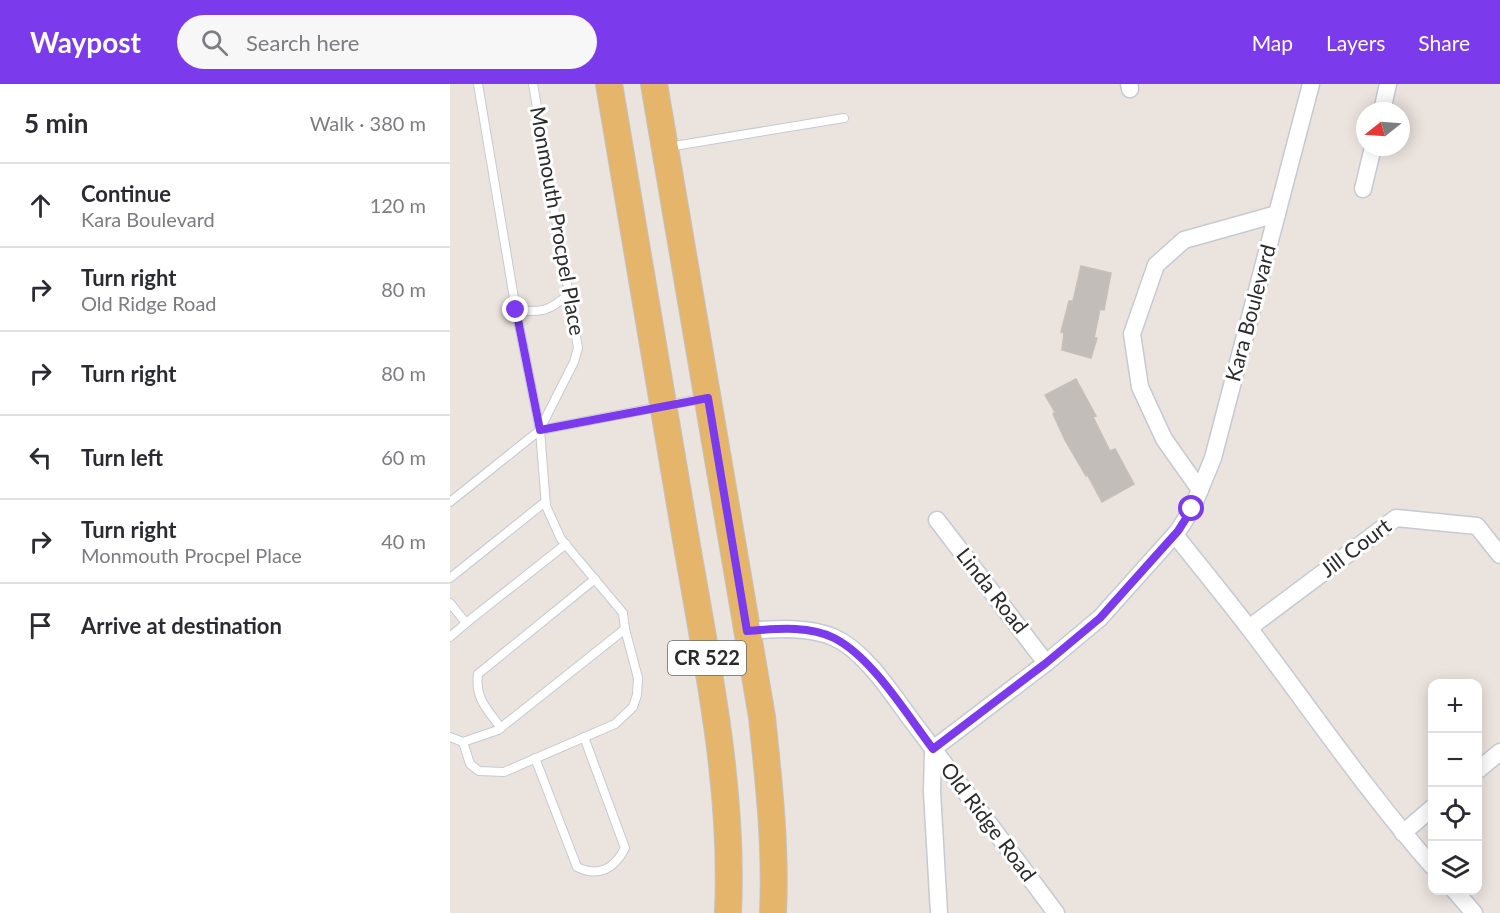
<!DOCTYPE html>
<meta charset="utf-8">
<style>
body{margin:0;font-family:Lato,sans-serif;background:#f7f7f7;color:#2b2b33}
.controls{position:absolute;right:18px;bottom:18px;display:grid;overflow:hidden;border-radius:12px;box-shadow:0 3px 15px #0003}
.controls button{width:54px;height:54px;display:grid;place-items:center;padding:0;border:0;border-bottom:2px solid #e1e1e2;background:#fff;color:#2b2b33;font:30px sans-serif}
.compass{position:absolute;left:906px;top:18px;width:54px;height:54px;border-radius:50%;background:#fff;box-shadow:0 3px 15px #0003;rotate:253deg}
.stop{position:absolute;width:18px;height:18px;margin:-14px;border:4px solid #7c3aed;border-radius:50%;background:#fff}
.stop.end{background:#7c3aed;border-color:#fff;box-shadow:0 2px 6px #0008}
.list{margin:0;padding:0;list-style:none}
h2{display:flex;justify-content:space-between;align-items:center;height:78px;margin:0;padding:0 24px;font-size:26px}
h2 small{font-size:20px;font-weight:400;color:#7c7c81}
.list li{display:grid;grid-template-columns:39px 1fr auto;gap:18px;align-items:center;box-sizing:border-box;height:84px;padding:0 24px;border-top:2px solid #e1e1e2}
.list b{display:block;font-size:22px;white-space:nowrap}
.list p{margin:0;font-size:20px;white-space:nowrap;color:#7c7c81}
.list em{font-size:20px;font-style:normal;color:#7c7c81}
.icon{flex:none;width:33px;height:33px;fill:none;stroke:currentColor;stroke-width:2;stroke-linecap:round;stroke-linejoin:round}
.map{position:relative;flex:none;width:1050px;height:829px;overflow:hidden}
header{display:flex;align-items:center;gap:36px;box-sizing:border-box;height:84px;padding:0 30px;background:#7c3aed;color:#fff}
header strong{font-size:28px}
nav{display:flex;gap:33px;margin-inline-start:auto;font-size:21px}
.search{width:420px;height:54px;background:#f7f7f7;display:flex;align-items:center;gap:15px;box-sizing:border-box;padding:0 21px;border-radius:33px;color:#7c7c81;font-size:22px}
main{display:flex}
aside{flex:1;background:#fff}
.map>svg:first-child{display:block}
</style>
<header>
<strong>Waypost</strong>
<div class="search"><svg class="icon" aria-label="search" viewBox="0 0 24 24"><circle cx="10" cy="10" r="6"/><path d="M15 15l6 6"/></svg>Search here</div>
<nav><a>Map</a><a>Layers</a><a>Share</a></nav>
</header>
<main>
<aside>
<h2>5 min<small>Walk · 380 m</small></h2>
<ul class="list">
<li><svg class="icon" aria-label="ahead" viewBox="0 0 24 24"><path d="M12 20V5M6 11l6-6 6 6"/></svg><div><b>Continue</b><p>Kara Boulevard</p></div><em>120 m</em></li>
<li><svg class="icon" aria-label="right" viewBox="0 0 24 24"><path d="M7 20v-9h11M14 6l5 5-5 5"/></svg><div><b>Turn right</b><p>Old Ridge Road</p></div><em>80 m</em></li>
<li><svg class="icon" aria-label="right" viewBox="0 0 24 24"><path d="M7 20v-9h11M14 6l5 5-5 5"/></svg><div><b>Turn right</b></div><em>80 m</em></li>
<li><svg class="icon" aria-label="left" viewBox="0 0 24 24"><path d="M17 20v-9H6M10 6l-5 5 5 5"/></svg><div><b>Turn left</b></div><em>60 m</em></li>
<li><svg class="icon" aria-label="right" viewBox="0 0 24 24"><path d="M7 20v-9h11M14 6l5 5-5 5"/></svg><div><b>Turn right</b><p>Monmouth Procpel Place</p></div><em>40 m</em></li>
<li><svg class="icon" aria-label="arrive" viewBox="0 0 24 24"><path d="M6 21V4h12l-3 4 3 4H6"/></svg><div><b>Arrive at destination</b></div></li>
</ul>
</aside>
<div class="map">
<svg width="1050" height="829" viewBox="0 0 1050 829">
<rect width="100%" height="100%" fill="#ebe3de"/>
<g fill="#c3bdba" stroke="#c6bfb7" stroke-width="1.5">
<polygon points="631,182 661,189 654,226 650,225 644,254 647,254 641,274 612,266 614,249 611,248 619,217 623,217"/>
<polygon points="626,295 646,332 643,333 660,367 665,365 684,400 652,418 637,390 636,392 615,356 603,330 605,328 595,311"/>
</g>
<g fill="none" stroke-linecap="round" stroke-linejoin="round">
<defs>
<g id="lane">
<polyline points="83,0 128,264 124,278 90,345"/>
<polyline points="218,63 394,34"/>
<path d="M66 226C92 229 99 227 119 210"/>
<polyline points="0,418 90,346 255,314"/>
<polyline points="0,494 95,418"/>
<polyline points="0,519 16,539 0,553"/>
<polyline points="16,539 116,460"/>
<path d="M51 644C37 625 25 615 28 590L145 495"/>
<polyline points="0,653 13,658 48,646 175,545 173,529 111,455 96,422 90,346 66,226 28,0"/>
<polyline points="13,658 20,680 29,687 54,688 165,640 183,623 187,611 188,594 175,545"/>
<path d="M85 674 127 783C149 794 165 784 175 764L134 653"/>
</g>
<g id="street">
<polyline points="679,0 680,5"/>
<polyline points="932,27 938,0"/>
<polyline points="913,105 923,63"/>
<polyline points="750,406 714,355 690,303 682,250 706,181 734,156 827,130"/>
<polyline points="487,436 596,579"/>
<path d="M725 451C750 482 775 513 799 544 860 624 916 707 982 782"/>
<polyline points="799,544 946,434 1027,442 1050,471"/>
<path d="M297 547C326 545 356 542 383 553 418 568 446 617 469 646 515 707 561 768 606 829"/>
<polyline points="1028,686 1050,668"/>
<polyline points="953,749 982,724"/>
<polyline points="1004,806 1024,829"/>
<polyline points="489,829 482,708 483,665 596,579 650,534 728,447 742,425 763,374 861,0"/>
</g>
<g id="primary">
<path d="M159 0C184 152 210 304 236 456 257 579 284 704 278 829"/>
<path d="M204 0 312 633C319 699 326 763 323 829"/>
</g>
</defs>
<use href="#lane" stroke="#c5cad2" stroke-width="10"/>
<use href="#street" stroke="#c5cad2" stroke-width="19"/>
<use href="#primary" stroke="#c3c3c3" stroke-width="28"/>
<use href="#lane" stroke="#fff" stroke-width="8"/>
<use href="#street" stroke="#fff" stroke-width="16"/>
<use href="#primary" stroke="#e4b56a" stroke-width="26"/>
</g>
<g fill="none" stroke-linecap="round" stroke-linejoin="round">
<path stroke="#7c3aed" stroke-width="8" d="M66 226 90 346 258 314 297 547C325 545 358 541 384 554 422 573 457 631 483 665L596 579 650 534 728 447 742 425"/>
</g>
<g text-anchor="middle" stroke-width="6" stroke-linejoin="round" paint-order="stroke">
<rect fill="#fff" stroke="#6a6a6a" stroke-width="1.5" x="218" y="557" width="78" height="34" rx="4.5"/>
<g font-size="20" font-weight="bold" fill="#2a2a2a">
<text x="257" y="581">CR 522</text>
</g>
<g font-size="21" fill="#2a2a2a" stroke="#fff">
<text transform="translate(107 137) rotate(80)" y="7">Monmouth Procpel Place</text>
<text transform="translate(801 229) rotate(-75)" y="7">Kara Boulevard</text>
<text transform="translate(906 464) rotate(-37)" y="7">Jill Court</text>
<text transform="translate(542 507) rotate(52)" y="7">Linda Road</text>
<text transform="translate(538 738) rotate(53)" y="7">Old Ridge Road</text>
</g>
</g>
</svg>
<div class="controls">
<button>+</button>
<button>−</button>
<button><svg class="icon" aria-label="locate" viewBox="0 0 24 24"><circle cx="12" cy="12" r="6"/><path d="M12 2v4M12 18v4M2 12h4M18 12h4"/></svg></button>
<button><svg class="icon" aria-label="layers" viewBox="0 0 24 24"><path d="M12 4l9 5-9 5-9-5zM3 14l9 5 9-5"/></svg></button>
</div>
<svg class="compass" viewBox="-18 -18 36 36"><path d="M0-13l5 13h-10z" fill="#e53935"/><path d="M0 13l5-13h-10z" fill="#7c7c81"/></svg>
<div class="stop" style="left:742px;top:425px"></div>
<div class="stop end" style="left:66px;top:226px"></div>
</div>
</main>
